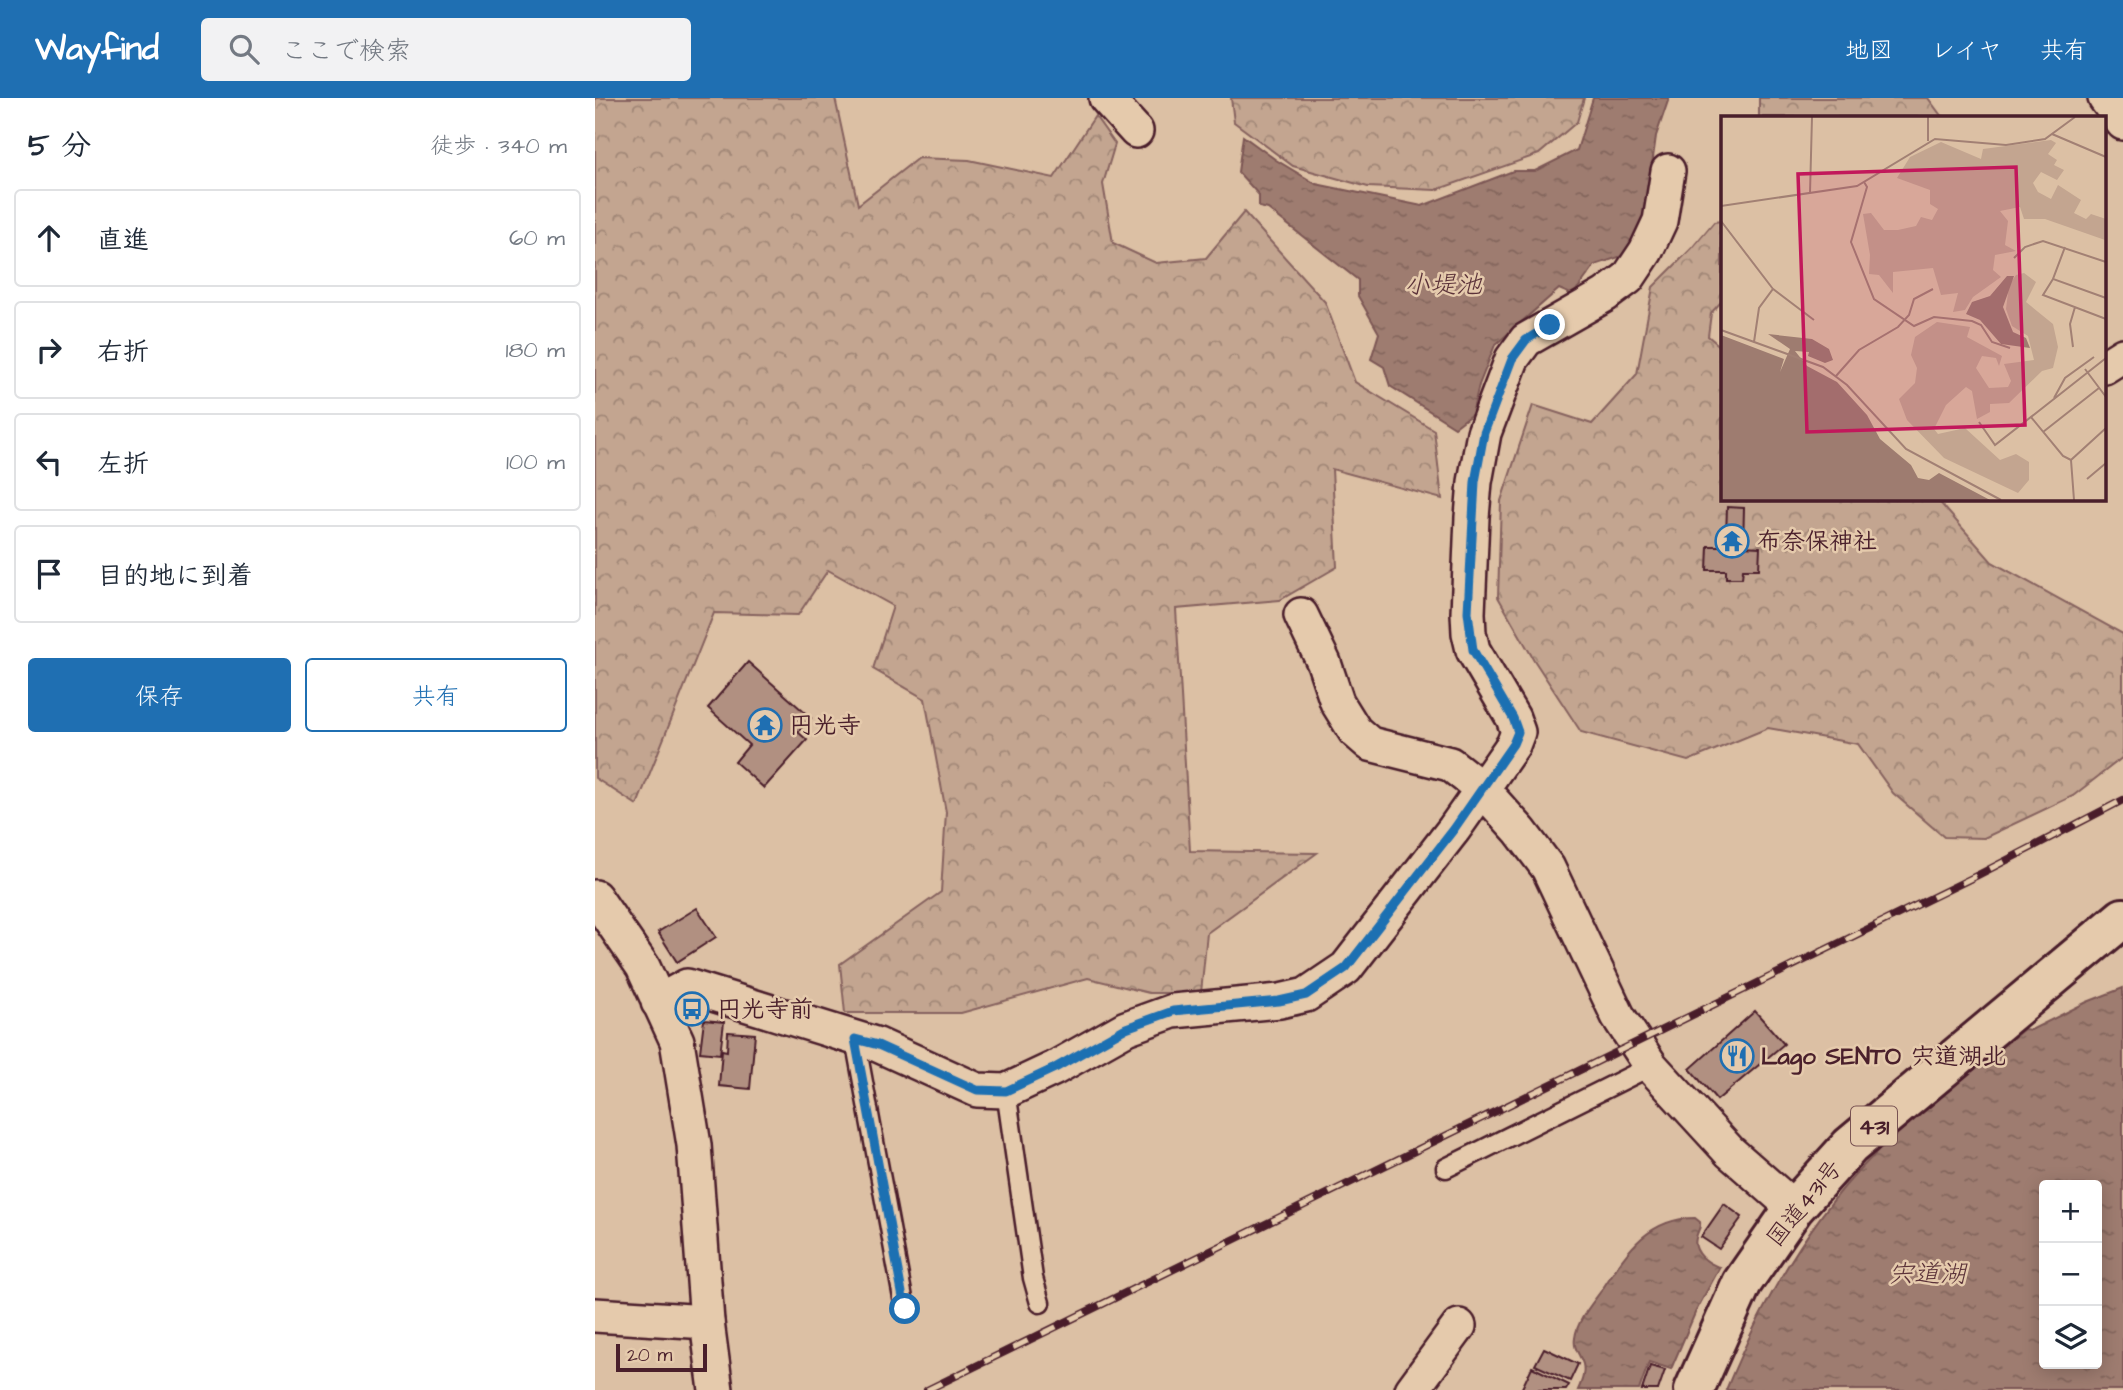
<!DOCTYPE html>
<html lang="ja">
<meta charset="utf-8">
<style>
body{margin:0;font-family:"Architects Daughter","Klee One",sans-serif;background:#f2f2f3;color:#1f2937}
.controls{position:absolute;right:21px;bottom:21px;display:grid;overflow:hidden;border-radius:7px;box-shadow:0 4px 18px #0003}
.controls button{width:63px;height:63px;display:grid;place-items:center;padding:0;border:0;border-bottom:2px solid #e0e1e3;background:#fff;color:#1f2937;font:35px sans-serif}
.scale{position:absolute;left:21px;bottom:18px;width:91px;box-sizing:border-box;padding-left:7px;border:4px solid #4a1f2b;border-top:0;font-size:19px;line-height:24px;white-space:nowrap;color:#4a1f2b;-webkit-text-stroke:5px #e5caac;paint-order:stroke}
.stop{position:absolute;width:21px;height:21px;margin:-16px;border:5px solid #1f6fb2;border-radius:50%;background:#fff}
.stop.end{background:#1f6fb2;border-color:#fff;box-shadow:0 2px 7px #0008}
.list{margin:0;padding:0;list-style:none}
h2{display:flex;justify-content:space-between;align-items:center;height:91px;margin:0;padding:0 28px;font-size:30px}
h2 small{font-size:23px;font-weight:400;color:#747a83}
.list li{display:grid;grid-template-columns:46px 1fr auto;gap:21px;align-items:center;box-sizing:border-box;height:98px;margin:0 14px 14px;padding:0 14px;border:2px solid #e0e1e3;border-radius:7px}
.list b{display:block;font-size:26px;white-space:nowrap}
.list em{font-size:23px;font-style:normal;color:#747a83}
.actions{display:flex;gap:14px;padding:21px 28px}
.actions a{flex:1;padding:16px 0;border:2px solid #1f6fb2;border-radius:7px;text-align:center;font-size:24px;color:#1f6fb2}
.actions .main{background:#1f6fb2;color:#fff}
.icon{flex:none;width:38px;height:38px;fill:none;stroke:currentColor;stroke-width:2;stroke-linecap:round;stroke-linejoin:round}
.map{position:relative;flex:none;width:1528px;height:1292px;overflow:hidden}
header{display:flex;align-items:center;gap:42px;box-sizing:border-box;height:98px;padding:0 35px;background:#1f6fb2;color:#fff}
header strong{font-size:33px}
nav{display:flex;gap:38px;margin-inline-start:auto;font-size:24px}
.search{width:490px;height:63px;background:#f2f2f3;display:flex;align-items:center;gap:18px;box-sizing:border-box;padding:0 24px;border-radius:7px;color:#747a83;font-size:26px}
main{display:flex}
aside{flex:1;background:#fff}
.map>svg:first-child{display:block}
</style>
<header>
<strong>Wayfind</strong>
<div class="search"><svg class="icon" aria-label="search" viewBox="0 0 24 24"><circle cx="10" cy="10" r="6"/><path d="M15 15l6 6"/></svg>ここで検索</div>
<nav><a>地図</a><a>レイヤ</a><a>共有</a></nav>
</header>
<main>
<aside>
<h2>5 分<small>徒歩 · 340 m</small></h2>
<ul class="list">
<li><svg class="icon" aria-label="ahead" viewBox="0 0 24 24"><path d="M12 20V5M6 11l6-6 6 6"/></svg><div><b>直進</b></div><em>60 m</em></li>
<li><svg class="icon" aria-label="right" viewBox="0 0 24 24"><path d="M7 20v-9h11M14 6l5 5-5 5"/></svg><div><b>右折</b></div><em>180 m</em></li>
<li><svg class="icon" aria-label="left" viewBox="0 0 24 24"><path d="M17 20v-9H6M10 6l-5 5 5 5"/></svg><div><b>左折</b></div><em>100 m</em></li>
<li><svg class="icon" aria-label="arrive" viewBox="0 0 24 24"><path d="M6 21V4h12l-3 4 3 4H6"/></svg><div><b>目的地に到着</b></div></li>
</ul>
<div class="actions"><a class="main">保存</a><a>共有</a></div>
</aside>
<div class="map">
<svg width="1528" height="1292" viewBox="0 0 1528 1292">
<defs>
<pattern id="forest-crowns" width="20" height="18" patternUnits="userSpaceOnUse" patternTransform="scale(1.75)"><rect width="20" height="18" fill="#c3a590"/><path d="M2 6a3 3 0 1 1 6 0M12 15a3 3 0 1 1 6 0" fill="none" stroke="#a08676"/></pattern>
<pattern id="water-ripples" width="26" height="14" patternUnits="userSpaceOnUse" patternTransform="scale(1.75)"><rect width="26" height="14" fill="#9e7c70"/><path d="M2 4q2-2 4 0t4 0M15 11q2-2 4 0t4 0" fill="none" stroke="#83655c"/></pattern>
</defs>
<rect width="100%" height="100%" fill="#dcc0a4"/>
<filter id="ink" filterUnits="userSpaceOnUse"><feTurbulence type="fractalNoise" baseFrequency=".0143" numOctaves="2"/><feDisplacementMap in="SourceGraphic" scale="14" xChannelSelector="R" yChannelSelector="G"/><feConvolveMatrix kernelMatrix="1 2 1 2 8 2 1 2 1" color-interpolation-filters="sRGB"/></filter>
<g filter="url(#ink)">
<g fill="url(#forest-crowns)" stroke="#86625e" stroke-width="2">
<polygon points="0,0 240,0 263,107 323,60 374,62 459,80 500,18 520,46 508,86 518,145 561,165 611,160 649,114 730,204 760,284 839,332 847,401 737,371 742,469 685,502 581,511 595,753 722,755 612,835 606,895 554,895 493,880 366,915 250,915 245,866 346,794 351,714 330,601 278,571 298,508 233,472 203,517 119,515 42,707 0,680"/>
<polygon points="636,0 989,0 982,24 944,56 841,92 773,89 698,68 639,24"/>
<polygon points="1164,0 1333,0 1347,19 1164,19"/>
<polygon points="1127,123 1127,203 1116,215 1113,238 1127,250 1127,401 1342,401 1397,464 1528,536 1528,659 1478,698 1389,740 1349,739 1298,695 1263,646 1173,630 1093,663 986,634 939,562 903,499 906,403 938,307 997,326 1042,276 1058,189 1097,150 1119,124"/>
</g>
<g fill="url(#water-ripples)" stroke="#7c5754" stroke-width="2" fill-rule="evenodd">
<polygon points="998,0 1074,0 1061,38 1049,125 1027,158 1000,167 978,197 964,191 900,247 884,287 877,316 860,329 795,288 789,269 776,261 784,235 763,198 763,182 673,111 664,109 664,97 643,74 648,38 681,62 721,86 827,108 918,73 940,73 982,52"/>
<path d="M1528 890V1292H1131C1165 1209 1211 1126 1274 1062 1322 1015 1377 974 1429 931L1436 932 1492 904ZM1502 1087V1266H1449V1087Z"/>
<path d="M1100 1120 1105 1124C1106 1131 1102 1133 1101 1140 1097 1154 1113 1166 1125 1169L1100 1215 1076 1271 1054 1264 1044 1292H983C987 1283 990 1275 988 1266 985 1256 978 1251 980 1240 982 1223 996 1207 1006 1193 1030 1157 1051 1120 1100 1120Z"/>
</g>
<g fill="#b19081" stroke="#4a1f2b" stroke-width="2">
<polygon points="1132,409 1149,410 1148,448 1165,449 1164,471 1148,471 1147,480 1131,480 1131,472 1112,472 1113,448 1125,448 1126,438 1131,438"/>
<polygon points="153,564 216,620 203,634 212,642 169,690 140,664 154,647 113,610"/>
<polygon points="102,810 121,839 82,864 63,834"/>
<polygon points="1160,913 1189,946 1122,1002 1095,971"/>
<polygon points="109,922 129,924 125,956 105,954"/>
<polygon points="133,934 160,936 155,991 124,988 127,952 132,953"/>
<polygon points="1129,1106 1147,1119 1124,1151 1106,1139"/>
<polygon points="949,1250 983,1266 975,1283 940,1267"/>
<polygon points="1055,1268 1070,1272 1063,1292 1047,1292"/>
<polygon points="937,1269 974,1287 971,1292 926,1292"/>
</g>
<g fill="none" stroke-linecap="round" stroke-linejoin="round">
<defs>
<g id="service">
<polyline points="260,941 310,1211"/>
<polyline points="411,993 438,1180 445,1205"/>
<polyline points="851,1070 1056,968"/>
</g>
<g id="minor">
<polyline points="511,0 541,33"/>
<polyline points="1510,0 1528,25"/>
<polyline points="1509,269 1528,257"/>
<polyline points="706,517 729,565 742,604 760,633 775,646 855,666 887,691 925,733 953,770 1023,918 1056,968 1135,1054 1199,1110"/>
<polyline points="0,799 48,869 82,943 99,1047 112,1224 121,1292"/>
<polyline points="63,904 92,888 283,947 382,992 411,993 460,970 531,930 578,913 685,903 711,897 751,870 859,731 918,647 923,634 918,620 878,552 874,535 873,515 877,419 880,384 889,335 917,261 931,242 1010,197 1033,180 1051,153 1065,123 1073,73"/>
<polyline points="0,1217 112,1224"/>
<polyline points="817,1292 864,1228"/>
</g>
<polyline id="trunk" points="1099,1292 1147,1185 1199,1110 1255,1048 1528,820"/>
</defs>
<use href="#service" stroke="#4a1f2b" stroke-width="23"/>
<use href="#minor" stroke="#4a1f2b" stroke-width="38"/>
<use href="#trunk" stroke="#4a1f2b" stroke-width="44"/>
<use href="#service" stroke="#e5caac" stroke-width="18"/>
<use href="#minor" stroke="#e5caac" stroke-width="33"/>
<use href="#trunk" stroke="#e5caac" stroke-width="38"/>
<defs>
<polyline id="rail" points="332,1292 1383,777 1528,702"/>
</defs>
<use href="#rail" stroke="#4a1f2b" stroke-width="8"/>
<use href="#rail" stroke="#e5caac" stroke-width="5" stroke-dasharray="16" stroke-linecap="butt"/>
</g>
</g>
<g fill="none" stroke-linecap="round" stroke-linejoin="round" filter="url(#ink)">
<polyline stroke="#1f6fb2" stroke-width="9" points="310,1211 260,941 283,947 382,992 411,993 460,970 531,930 578,913 684,903 711,897 751,870 859,731 918,646 923,634 918,620 878,552 873,514 880,384 889,335 917,261 931,242 955,227"/>
</g>
<defs>
<symbol id="temple-ring" viewBox="-11 -11 22 22"><circle r="9.5" fill="#e5caac" stroke="#1f6fb2" stroke-width="1.5"/><path d="M0-6L5-2H3V0L6.5 2.5H4V6H1.5V3h-3V6H-4V2.5H-6.5L-3 0V-2H-5Z" fill="#1f6fb2"/></symbol>
<symbol id="bus-ring" viewBox="-11 -11 22 22"><circle r="9.5" fill="#e5caac" stroke="#1f6fb2" stroke-width="1.5"/><path d="M-5-6H5V4H4V6H2V4H-2V6H-4V4H-5ZM-3.5-4V0h7V-4ZM-3.5 1.2v1.5H-2V1.2ZM2 1.2v1.5H3.5V1.2Z" fill="#1f6fb2"/></symbol>
<symbol id="restaurant-ring" viewBox="-11 -11 22 22"><circle r="9.5" fill="#e5caac" stroke="#1f6fb2" stroke-width="1.5"/><path d="M-5-6h1v4h1v-4h1v4h1v-4h1v5L-1.5 .5V6h-2V.5L-5-1ZM5-6V6H3V1.5H1.5Q1.5-4 5-6Z" fill="#1f6fb2"/></symbol>
</defs>
<g fill-rule="evenodd">
<use href="#temple-ring" x="1118" y="424" width="38" height="38"/>
<use href="#temple-ring" x="151" y="608" width="38" height="38"/>
<use href="#bus-ring" x="78" y="892" width="38" height="38"/>
<use href="#restaurant-ring" x="1123" y="939" width="38" height="38"/>
</g>
<g text-anchor="middle" stroke-width="5" stroke-linejoin="round" paint-order="stroke">
<rect fill="#e5caac" stroke="#785252" stroke-width="2" x="1256" y="1008.5" width="46" height="39" rx="5"/>
<g font-size="23" font-weight="bold" fill="#4a1f2b">
<text x="1279" y="1036">431</text>
</g>
<g font-size="24" font-weight="bold" fill="#4a1f2b" stroke="#e5caac" text-anchor="start">
<text x="1162" y="451">布奈保神社</text>
<text x="194" y="635">円光寺</text>
<text x="122" y="919">円光寺前</text>
<text x="1166" y="966">Lago SENTO 宍道湖北</text>
</g>
<g font-size="24" fill="#4a1f2b" stroke="#e5caac">
<text transform="translate(1209 1105) rotate(-51)" y="8">国道431号</text>
</g>
<g font-size="26" font-style="italic" fill="#5b3239" stroke="#e5caac">
<text x="848" y="195">小堤池</text>
<text x="1332" y="1184">宍道湖</text>
</g>
</g>
<g transform="translate(1126 18)">
<rect width="385" height="385" fill="#dcc0a4"/>
<path d="M330 24 335 27 327 38 336 44 333 49 343 54 336 64 320 56 312 67 317 76 330 83 337 69 360 84 353 97 365 103 370 98 385 103 384 124 324 103H303L299 91 279 95 287 105 284 129 295 135 274 139 272 154 280 161 252 181 244 194 232 196 237 177 220 179 212 152 172 156V177L158 159 148 158 149 139 142 98 150 97 163 114H177L195 110 200 101 211 104 217 93 209 88V74L176 62 189 41 220 26 260 43 262 33ZM303 157 315 166 305 186 332 208 337 231 332 252 321 255 288 287 269 288V296L256 303 251 275 245 271 225 289 213 313 217 318 244 312 279 344 295 338 308 346V364L297 377 223 342 186 304 178 283 194 267 196 252 190 239 194 221 216 206 249 211 246 221 281 240 278 250 275 242 261 240 255 252 268 272 287 271 290 265 283 248 313 244 307 220 291 210 285 193 288 169 295 159Z" fill="#c3a590"/>
<path d="M286 160H293L282 191 292 216 305 222 309 232 280 228 259 204 245 198 251 186 269 180ZM47 218 91 223 108 233 112 244 104 247 87 240 88 236 74 235 86 250 116 266 146 299 159 323 190 349 197 362 208 364 218 357 269 384H0V219L63 243 59 256 69 233Z" fill="#9e7c70"/>
<path fill="none" stroke="#a28074" stroke-width="2" d="M331 18 385 41M207 25V1M143 66 146 71 130 126 153 183 193 210 213 201 251 205 260 209 271 226 289 232M89 77 91 1M0 90 136 70 214 23 285 29 324 23 354 1M0 105 52 173M344 131 332 163 385 182M293 142 304 131 322 125 385 146M332 163 322 179 385 203M0 214 102 251 126 269 185 333 280 384M33 226 38 192 52 173 93 204M352 231 349 208 354 191M364 253 385 281M115 260 138 234 177 211 188 199 193 183 212 173M333 282 344 262 373 241M310 301 385 242M258 306 274 329 310 301 342 340 350 344M322 316 378 272M366 363 385 347M353 384 350 344 385 312"/>
<path fill="#c2185b" fill-opacity="0.15" stroke="#c2185b" stroke-width="3.5" d="M295 51 304 309 86 316 77 58Z"/>
<rect width="385" height="385" fill="none" stroke="#4a1f2b" stroke-width="3.5"/>
</g>
</svg>
<div class="controls">
<button>+</button>
<button>−</button>
<button><svg class="icon" aria-label="layers" viewBox="0 0 24 24"><path d="M12 4l9 5-9 5-9-5zM3 14l9 5 9-5"/></svg></button>
</div>
<div class="scale">20 m</div>
<div class="stop" style="left:310px;top:1211px"></div>
<div class="stop end" style="left:955px;top:227px"></div>
</div>
</main>
